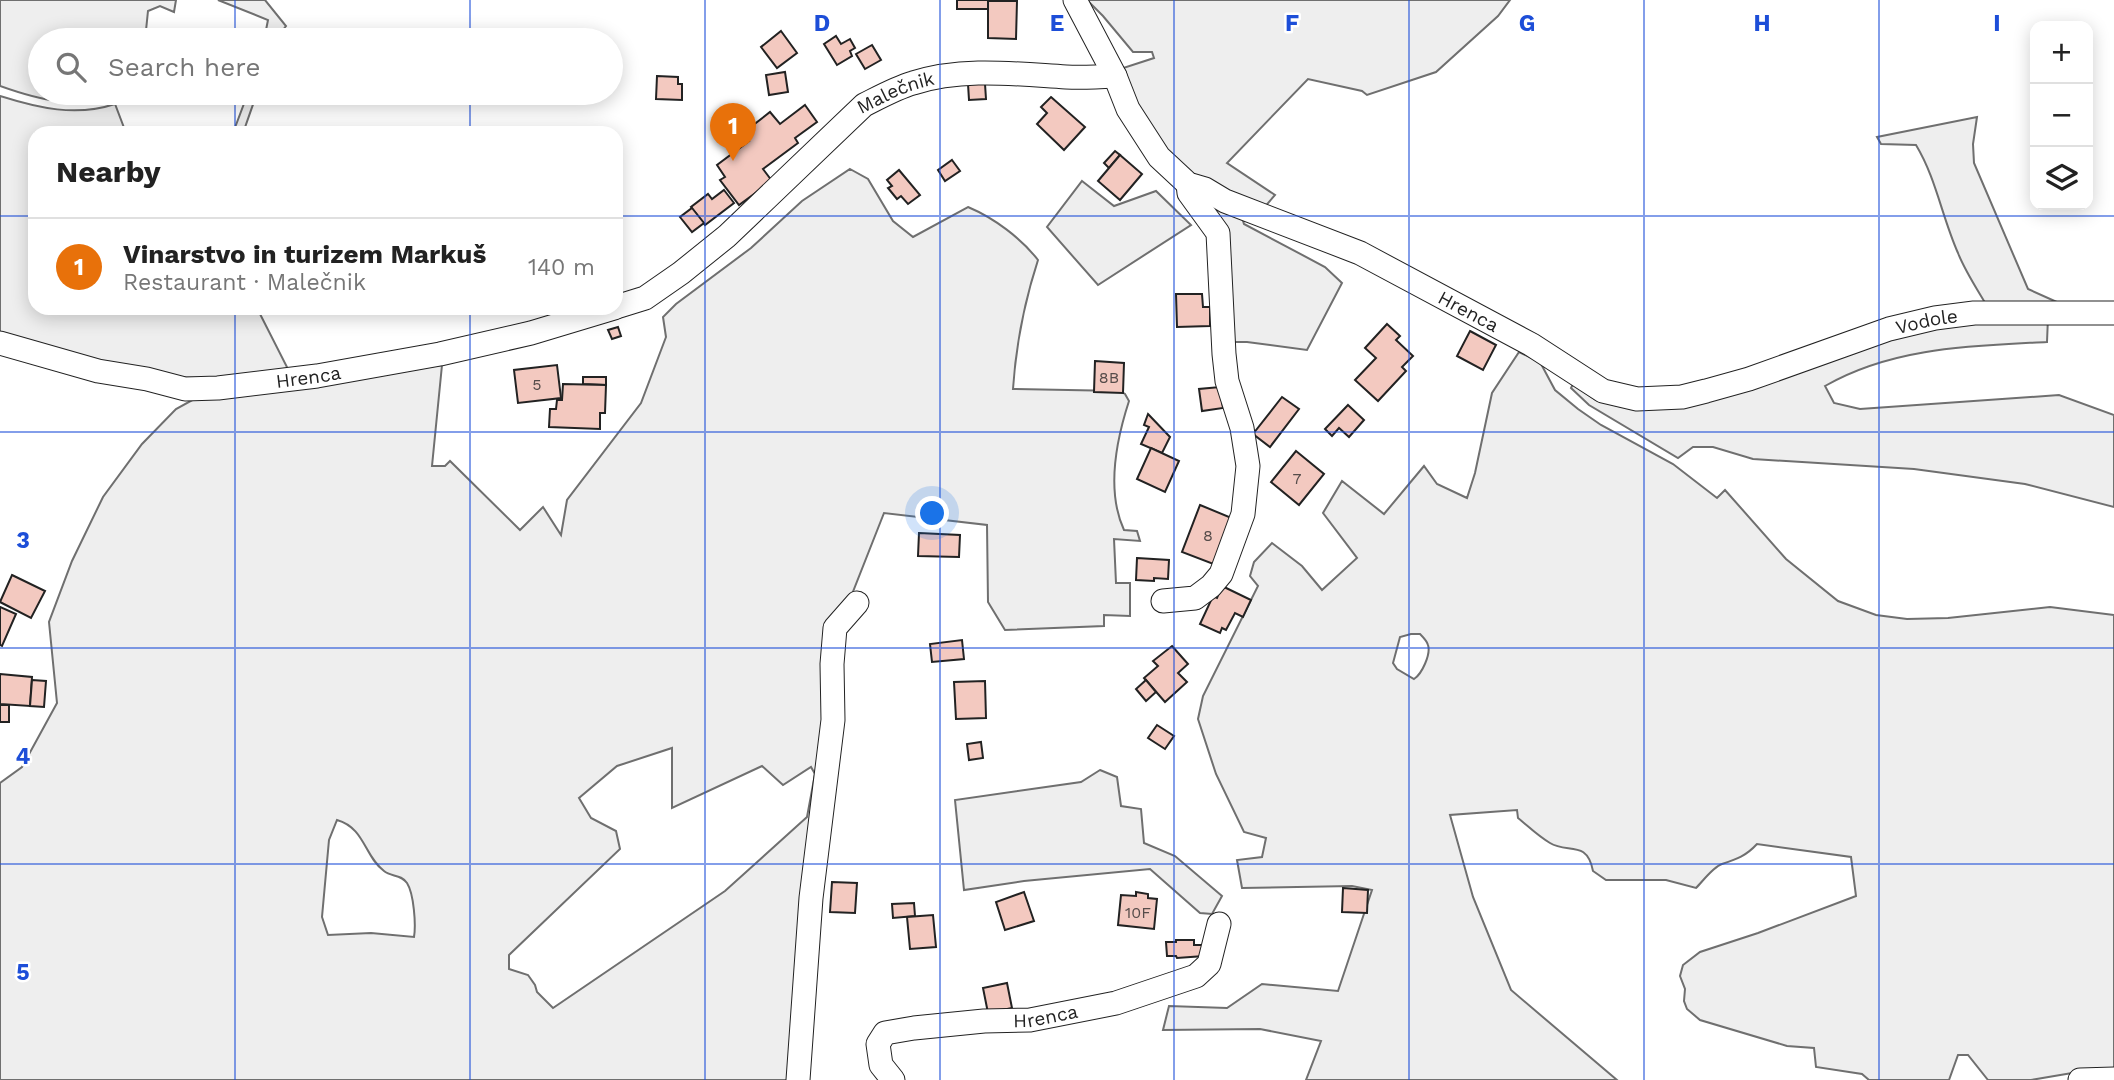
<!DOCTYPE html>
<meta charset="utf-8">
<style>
body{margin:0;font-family:"Work Sans",sans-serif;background:#f2f2f2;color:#222}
.controls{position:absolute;right:21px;top:21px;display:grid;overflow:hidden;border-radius:14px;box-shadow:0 4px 18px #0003}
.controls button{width:63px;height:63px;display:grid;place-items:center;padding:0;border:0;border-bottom:2px solid #e0e0e0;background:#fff;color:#222;font:35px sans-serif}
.you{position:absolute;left:933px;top:514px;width:24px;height:24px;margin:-18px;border:5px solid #fff;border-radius:50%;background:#1a73e8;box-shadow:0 0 0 10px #1a73e833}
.badge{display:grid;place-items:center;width:46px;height:46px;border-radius:50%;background:#111827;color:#fff;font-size:23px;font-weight:700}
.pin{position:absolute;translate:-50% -58px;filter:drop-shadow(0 2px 4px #0008)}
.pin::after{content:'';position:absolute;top:37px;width:24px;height:21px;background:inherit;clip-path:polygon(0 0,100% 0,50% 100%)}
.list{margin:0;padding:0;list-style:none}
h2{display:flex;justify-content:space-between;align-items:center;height:91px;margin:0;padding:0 28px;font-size:30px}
h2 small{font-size:23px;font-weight:400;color:#767676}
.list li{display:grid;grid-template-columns:46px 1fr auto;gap:21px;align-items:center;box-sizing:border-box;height:98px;padding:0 28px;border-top:2px solid #e0e0e0}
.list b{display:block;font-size:26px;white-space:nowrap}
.list p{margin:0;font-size:23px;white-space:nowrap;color:#767676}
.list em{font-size:23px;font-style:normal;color:#767676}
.icon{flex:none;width:38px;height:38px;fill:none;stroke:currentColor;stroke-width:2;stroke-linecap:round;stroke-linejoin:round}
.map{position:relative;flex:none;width:2114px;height:1080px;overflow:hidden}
.search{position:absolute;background:#fff;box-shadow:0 4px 18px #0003;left:28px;top:28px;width:595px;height:77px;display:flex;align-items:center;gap:18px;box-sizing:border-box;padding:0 24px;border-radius:38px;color:#767676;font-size:26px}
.panel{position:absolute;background:#fff;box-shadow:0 4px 18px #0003;left:28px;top:126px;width:595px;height:189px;border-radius:21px}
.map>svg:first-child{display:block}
</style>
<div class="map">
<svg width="2114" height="1080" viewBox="0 0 2114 1080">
<rect width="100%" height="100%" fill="#fff"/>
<g fill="#eee" stroke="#6f6f6f" stroke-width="2" fill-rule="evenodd">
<path d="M0 0H176L174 12 160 6 148 11 145 40H40V93H117C77 110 39 100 0 86Z"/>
<polygon points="218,0 265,0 286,26 275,40 264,40 268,20"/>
<polygon points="1087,0 1510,0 1498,16 1436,72 1367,95 1362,91 1308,79 1227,163 1275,195 1263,209 1193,176 1171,161 1117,70 1154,58 1152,52 1133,52 1103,16"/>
<polygon points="248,93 257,93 243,133 233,133"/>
<path d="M0 96C38 108 76 117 115 104L126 133H35V308H257L290 373C249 375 208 381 167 376 110 368 55 349 0 335Z"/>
<path d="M1977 117 1973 144 1974 163 2028 289 2068 307 1987 306C1977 289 1965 271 1958 253 1942 217 1936 178 1916 145L1881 144 1877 137Z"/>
<path d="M850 169 868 179 893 221 913 237 968 207C994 218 1021 238 1038 260 1024 303 1016 344 1013 389L1120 391 1125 394 1129 401C1116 441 1106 491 1124 530L1137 531 1140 541 1114 539 1116 583H1130V616L1104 615V626L1005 630 988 602 987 525 884 513 845 612 791 1080H0V783L22 767 57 703 49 622 72 561 103 497 142 444 176 409 196 398 442 365 432 466H445L450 461 520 530 543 507 561 535 567 500 641 403 666 337 663 317 676 304 751 248 802 201ZM672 748V808L762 766 783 785 811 767 815 774 807 817 725 891 553 1008 537 992 535 985 528 975 509 969V955L620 849 616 831 591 818 579 798 617 766ZM337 820C365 828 364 856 384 871 391 877 401 874 407 883 414 894 416 925 414 937L371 933 328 935 322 917 329 840Z"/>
<polygon points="1082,181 1114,206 1156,191 1191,225 1098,285 1047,227"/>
<polygon points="1198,193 1241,214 1244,224 1325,267 1342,283 1307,350 1247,342 1228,342"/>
<path d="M2048 317 2047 342C1971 346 1893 347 1825 386L1834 403 1860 409 2059 395 2114 415V507L2025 484 1914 469 1753 459 1713 447H1693L1678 458 1589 405 1571 388 1573 384 1596 400 1622 407 1944 323Z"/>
<path d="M1519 352 1540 362 1555 390 1578 409 1601 425 1673 464 1717 498 1725 490 1786 559 1838 601 1876 615 1907 619 1948 618 2050 607 2114 615V1074L2072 1073 2031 1080H1988L1968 1055H1958L1949 1080H1869L1862 1074 1816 1067 1814 1048 1787 1046 1700 1020 1687 1009 1684 1001 1685 989 1680 976 1683 965 1700 952 1758 933 1856 896 1851 857 1757 844C1746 856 1737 859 1722 864 1713 867 1703 881 1696 888L1666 880H1606L1593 871C1587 839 1567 854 1550 843 1538 836 1528 826 1518 818L1517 810 1450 815 1473 897 1511 990 1617 1080H1306L1321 1041 1260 1029 1163 1030 1169 1006 1227 1008 1262 984 1338 991 1372 890 1352 886 1242 888 1237 860 1262 857 1266 838 1244 832 1216 774 1198 719 1203 696 1258 586 1250 576 1254 562 1272 543 1302 566 1322 590 1357 558 1323 513 1342 481 1384 514 1424 466 1437 484 1467 498 1475 473 1492 393ZM1411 634H1420C1423 637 1427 641 1428 645 1431 654 1422 674 1414 679L1397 669 1393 663 1400 637Z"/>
<polygon points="1100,770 1117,777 1121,806 1141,809 1144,843 1175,856 1222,896 1212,914 1200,913 1150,869 1024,881 964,890 955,800 1081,782"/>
</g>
<g fill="#f3c9c0" stroke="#222" stroke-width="2">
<polygon points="957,0 999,0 999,1 988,1 988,9 957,9"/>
<polygon points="988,1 1017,1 1016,39 988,38"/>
<polygon points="781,31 797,53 777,68 761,47"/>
<polygon points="836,36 841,44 850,39 855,48 850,51 852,56 837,65 824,44"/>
<polygon points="872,45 881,60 865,69 856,54"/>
<polygon points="785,72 788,92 769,95 766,75"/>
<polygon points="657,76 678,77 678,84 682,84 682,100 656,99"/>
<polygon points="968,84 985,84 986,99 969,100"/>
<polygon points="1051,97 1085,127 1064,150 1037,124 1047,113 1041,107"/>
<polygon points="805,105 817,122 795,138 798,143 763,169 772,181 739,205 720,180 725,177 717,165 749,141 743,133 770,112 780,124"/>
<polygon points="1115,151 1120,155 1109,168 1104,163"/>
<polygon points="1120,155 1142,174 1120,200 1098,181"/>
<polygon points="952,160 960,171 945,181 938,170"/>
<polygon points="899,170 920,195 908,204 901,196 897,199 888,188 892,186 887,180"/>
<polygon points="724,190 734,203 705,225 691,207 708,194 712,199"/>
<polygon points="692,208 704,223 692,232 680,217"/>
<polygon points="1176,294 1202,294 1203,307 1210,307 1210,326 1177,327"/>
<polygon points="1387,324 1400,336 1396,340 1413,356 1402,367 1406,371 1378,401 1355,380 1376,358 1365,348"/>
<polygon points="618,327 621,336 612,339 608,330"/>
<polygon points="1470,331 1496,345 1483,370 1457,356"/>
<polygon points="1095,361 1124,363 1123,393 1094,392"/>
<polygon points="557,365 561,398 518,403 514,370"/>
<polygon points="583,377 606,377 606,385 583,384"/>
<polygon points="563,384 606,385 605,413 600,413 600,429 549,427 550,409 556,409 557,400 562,400"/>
<polygon points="1220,387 1223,408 1202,411 1199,389"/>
<polygon points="1282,397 1299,409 1270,447 1253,434"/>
<polygon points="1348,405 1364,420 1349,437 1339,428 1332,436 1325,429"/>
<polygon points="1148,414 1170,437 1162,453 1141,444 1149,427 1144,425"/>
<polygon points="1151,448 1179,461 1165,492 1137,479"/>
<polygon points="1296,451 1324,474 1299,505 1271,482"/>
<polygon points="1200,505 1234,519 1216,565 1182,552"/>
<polygon points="919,533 960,535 959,557 918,556"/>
<polygon points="1137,558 1169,560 1168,579 1154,578 1154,581 1136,580"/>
<polygon points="12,575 45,591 31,618 0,602"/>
<polygon points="1222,586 1251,600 1243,617 1235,613 1226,630 1222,628 1220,633 1200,624 1213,596 1217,598"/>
<polygon points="0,607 16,614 2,646 0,645"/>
<polygon points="962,640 964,659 932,662 930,644"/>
<polygon points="1172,646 1188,664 1178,673 1187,682 1165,702 1144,678 1158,666 1153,661"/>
<polygon points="0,674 32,677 30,706 0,704"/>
<polygon points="32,680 46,681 44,707 30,706"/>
<polygon points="1146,680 1156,692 1146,701 1136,689"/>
<polygon points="985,681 986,718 956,719 954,682"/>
<rect x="0" y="705" width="9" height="17"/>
<polygon points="1157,725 1174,736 1165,749 1148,738"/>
<polygon points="981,742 983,758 969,760 967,744"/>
<polygon points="832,882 857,883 855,913 830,912"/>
<polygon points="1343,888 1368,890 1367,913 1342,912"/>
<polygon points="1024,892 1034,921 1005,930 996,902"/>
<polygon points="1136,892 1148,894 1148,898 1157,899 1154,929 1118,925 1121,895 1136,896"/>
<polygon points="914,903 915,916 893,918 892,904"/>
<polygon points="933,915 936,947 910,949 907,917"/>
<polygon points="1176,940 1194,940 1194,945 1204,945 1204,956 1177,958 1176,956 1167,956 1166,942 1176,942"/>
<polygon points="1007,983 1012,1008 988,1013 983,988"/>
</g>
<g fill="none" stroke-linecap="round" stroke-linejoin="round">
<defs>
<g id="minor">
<path id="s1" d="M1075 0 1115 76 1128 109 1159 157 1188 184 1205 189 1225 201 1360 253 1532 345 1603 391 1637 399 1682 397 1706 391 1749 379 1889 329 1935 318 1974 313H2114"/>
<path id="s2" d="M616 307 645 298 681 273 727 236 864 105C880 97 896 88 913 83 962 67 1016 74 1066 77 1082 78 1099 77 1115 76"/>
<path id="s3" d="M0 343 98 371 147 379 185 389 218 388 317 376 440 354 531 333 614 308"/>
<polyline points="1163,601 1195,598 1211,586 1221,574 1243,514 1248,466 1242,428 1227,381 1224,354 1218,233 1189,193 1188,184"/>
<polyline points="798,1080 811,898 833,720 832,664 835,628 857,603"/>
<path id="s4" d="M893 1080 881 1065 878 1044 885 1033 914 1028 984 1021 1030 1020 1116 1003 1196 976 1209 964 1219 924"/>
<polyline points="2080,1080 2114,1079"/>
</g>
</defs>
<use href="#minor" stroke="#222" stroke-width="25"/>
<use href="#minor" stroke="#fff" stroke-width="23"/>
</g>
<path fill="none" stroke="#1d4ed8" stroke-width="2" stroke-opacity="0.55" d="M235 0V40M470 0V40M705 0V1080M940 0V1080M1174 0V1080M1409 0V1080M1644 0V1080M1879 0V1080M235 93V133M470 93V133M0 216H35M616 216H2114M235 308V1080M470 308V1080M0 432H2114M0 648H2114M0 864H2114"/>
<g text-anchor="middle" stroke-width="5" stroke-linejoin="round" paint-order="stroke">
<g font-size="16" fill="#564c4a">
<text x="1109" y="383">8B</text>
<text x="537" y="390">5</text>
<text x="1297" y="484">7</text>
<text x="1208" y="541">8</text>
<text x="1138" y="918">10F</text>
</g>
<g font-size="19" fill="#222" stroke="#fff">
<text dy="7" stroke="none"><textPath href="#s2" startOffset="357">Malečnik</textPath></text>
<text dy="7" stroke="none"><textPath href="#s1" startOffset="527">Hrenca</textPath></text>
<text dy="7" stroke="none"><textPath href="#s1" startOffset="1020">Vodole</textPath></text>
<text dy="7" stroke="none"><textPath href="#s3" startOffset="315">Hrenca</textPath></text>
<text dy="7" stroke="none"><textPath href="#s4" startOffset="215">Hrenca</textPath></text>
</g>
</g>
<g font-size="23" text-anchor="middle" font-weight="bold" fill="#1d4ed8" stroke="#fff" stroke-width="5" stroke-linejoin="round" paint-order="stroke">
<text x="822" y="31">D</text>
<text x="1057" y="31">E</text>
<text x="1292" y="31">F</text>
<text x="1527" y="31">G</text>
<text x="1762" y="31">H</text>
<text x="1997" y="31">I</text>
<text x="23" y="548">3</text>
<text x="23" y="764">4</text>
<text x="23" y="980">5</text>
</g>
</svg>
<div class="controls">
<button>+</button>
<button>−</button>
<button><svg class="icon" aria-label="layers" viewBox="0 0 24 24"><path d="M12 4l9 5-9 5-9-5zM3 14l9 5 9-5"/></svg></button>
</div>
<div class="you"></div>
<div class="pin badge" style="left:733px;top:161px;background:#e8710a">1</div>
<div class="search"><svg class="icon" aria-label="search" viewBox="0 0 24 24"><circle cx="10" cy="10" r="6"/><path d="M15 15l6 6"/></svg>Search here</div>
<section class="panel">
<h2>Nearby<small></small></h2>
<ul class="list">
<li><span class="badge" style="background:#e8710a">1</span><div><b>Vinarstvo in turizem Markuš</b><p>Restaurant · Malečnik</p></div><em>140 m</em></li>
</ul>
</section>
</div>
